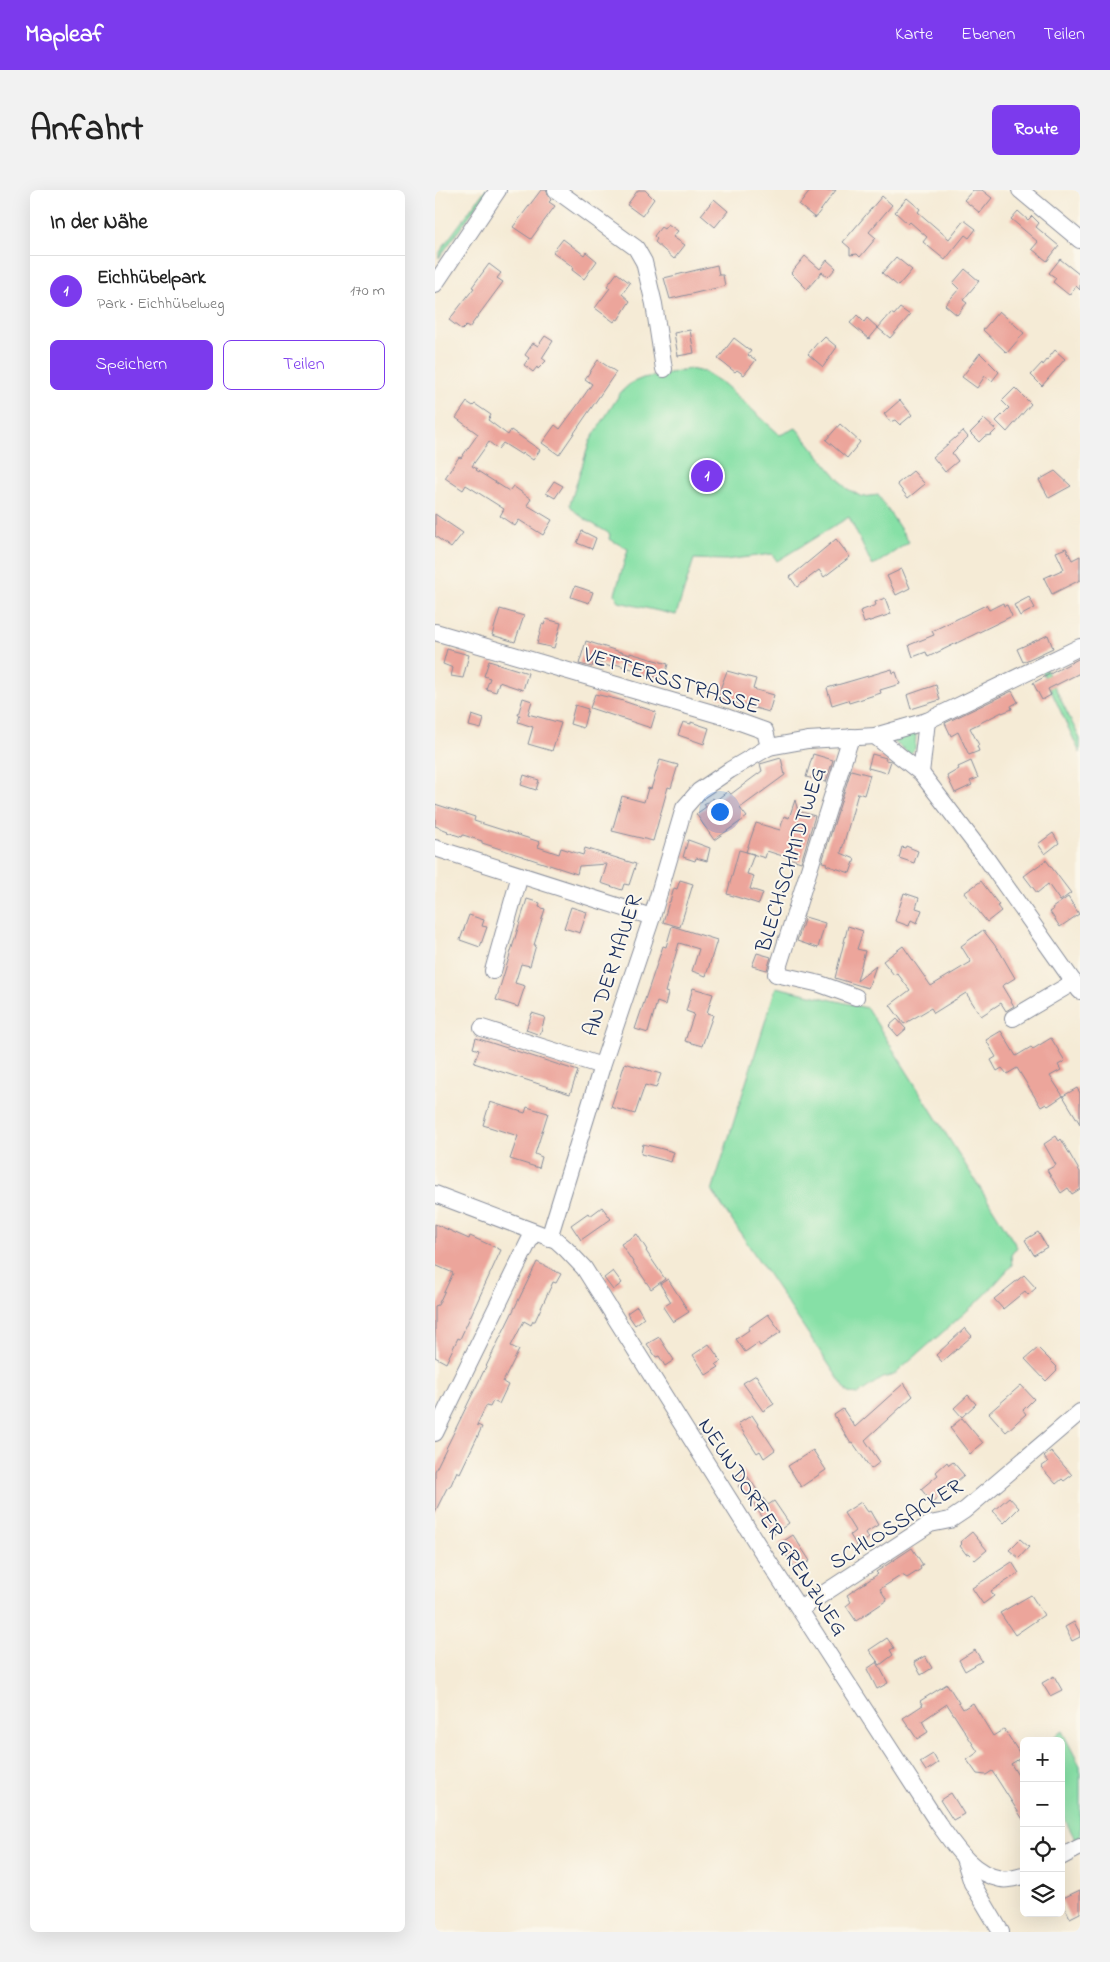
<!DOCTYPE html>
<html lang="de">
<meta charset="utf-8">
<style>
body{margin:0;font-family:"Indie Flower",sans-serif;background:#f2f2f2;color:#222}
.controls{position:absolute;right:15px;bottom:15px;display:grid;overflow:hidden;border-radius:8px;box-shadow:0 5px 20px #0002}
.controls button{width:45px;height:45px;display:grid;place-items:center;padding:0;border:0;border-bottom:1px solid #e0e0e0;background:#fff;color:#222;font:25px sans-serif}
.you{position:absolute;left:284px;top:621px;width:18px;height:18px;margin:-12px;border:4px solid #fff;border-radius:50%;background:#1a73e8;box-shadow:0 0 0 8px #1a73e833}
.badge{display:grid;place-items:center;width:32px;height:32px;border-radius:50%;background:#7c3aed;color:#fff;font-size:16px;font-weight:700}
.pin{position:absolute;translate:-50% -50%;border:2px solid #fff;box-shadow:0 1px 5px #0006}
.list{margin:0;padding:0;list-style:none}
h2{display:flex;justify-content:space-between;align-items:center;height:65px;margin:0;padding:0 20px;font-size:21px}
h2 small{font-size:16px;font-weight:400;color:#767676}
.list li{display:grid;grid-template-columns:32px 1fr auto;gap:15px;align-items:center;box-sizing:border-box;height:70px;padding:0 20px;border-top:1px solid #e0e0e0}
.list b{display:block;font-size:19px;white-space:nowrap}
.list p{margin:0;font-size:16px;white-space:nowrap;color:#767676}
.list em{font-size:16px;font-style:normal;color:#767676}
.actions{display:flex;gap:10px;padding:15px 20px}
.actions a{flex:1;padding:11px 0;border:1px solid #7c3aed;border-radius:8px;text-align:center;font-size:18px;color:#7c3aed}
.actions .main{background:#7c3aed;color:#fff}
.icon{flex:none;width:28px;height:28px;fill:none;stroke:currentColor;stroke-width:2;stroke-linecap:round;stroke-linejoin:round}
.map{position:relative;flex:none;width:645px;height:1742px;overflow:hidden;border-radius:8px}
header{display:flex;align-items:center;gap:30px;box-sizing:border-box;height:70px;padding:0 25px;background:#7c3aed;color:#fff}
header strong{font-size:24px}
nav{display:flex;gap:28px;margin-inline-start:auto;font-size:18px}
.intro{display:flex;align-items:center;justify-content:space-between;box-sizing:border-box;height:120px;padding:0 30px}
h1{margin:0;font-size:35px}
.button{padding:12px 22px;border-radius:8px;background:#7c3aed;color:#fff;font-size:18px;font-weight:700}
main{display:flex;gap:30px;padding:0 30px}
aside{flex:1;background:#fff;border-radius:8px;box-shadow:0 5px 20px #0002}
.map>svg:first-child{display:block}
</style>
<header>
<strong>Mapleaf</strong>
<nav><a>Karte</a><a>Ebenen</a><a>Teilen</a></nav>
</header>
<div class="intro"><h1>Anfahrt</h1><a class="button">Route</a></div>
<main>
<aside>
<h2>In der Nähe<small></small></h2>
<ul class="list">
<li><span class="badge">1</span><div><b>Eichhübelpark</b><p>Park · Eichhübelweg</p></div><em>170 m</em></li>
</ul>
<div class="actions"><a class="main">Speichern</a><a>Teilen</a></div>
</aside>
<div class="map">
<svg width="645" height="1742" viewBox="0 0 645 1742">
<rect width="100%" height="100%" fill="#fbf7ec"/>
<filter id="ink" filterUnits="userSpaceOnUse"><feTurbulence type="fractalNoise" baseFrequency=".02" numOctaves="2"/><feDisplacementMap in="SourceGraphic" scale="10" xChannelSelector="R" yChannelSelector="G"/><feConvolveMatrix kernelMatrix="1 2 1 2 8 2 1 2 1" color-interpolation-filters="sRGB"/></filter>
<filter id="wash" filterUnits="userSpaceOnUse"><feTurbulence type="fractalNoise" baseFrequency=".0096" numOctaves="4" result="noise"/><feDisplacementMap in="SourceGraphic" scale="20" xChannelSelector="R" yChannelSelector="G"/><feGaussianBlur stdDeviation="1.12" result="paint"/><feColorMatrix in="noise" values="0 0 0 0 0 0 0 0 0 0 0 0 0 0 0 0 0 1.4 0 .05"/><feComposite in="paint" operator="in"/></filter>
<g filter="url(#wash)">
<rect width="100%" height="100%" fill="#f5ebd6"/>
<g fill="#86e0a6" stroke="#508882">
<polygon points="50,0 53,0 4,68 4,64 10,54"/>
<path d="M254 179 270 182 289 194 345 245 361 238 411 298 427 307 443 305 474 352 444 372 437 375 414 327 342 371 337 364 290 370 259 369 241 425 184 412 180 404 193 359 174 349 175 344C166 338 137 324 135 314L155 251 186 202 196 193 208 188Z"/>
<polygon points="611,479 645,549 645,563 607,481"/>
<polygon points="479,541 481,544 480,559 475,564 455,549"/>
<polygon points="341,797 432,818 582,1057 576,1065 577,1075 549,1106 459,1185 447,1188 423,1204 413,1203 277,1001"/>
<polygon points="627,1541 645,1576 645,1649 641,1651 626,1622 626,1551 613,1551"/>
</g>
<g id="blocks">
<g fill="#eca59b">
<polygon points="106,0 111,0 116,10 114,12 120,16 96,49 78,37"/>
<polygon points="203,0 210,0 219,9 207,26 192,15"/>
<polygon points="376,0 401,0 380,28 364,15"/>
<polygon points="538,0 547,0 557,8 545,23 529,10"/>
<polygon points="447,6 457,15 434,42 441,48 425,67 422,64 415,65 415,58 408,52"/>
<polygon points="472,8 485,19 483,22 514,49 529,30 541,39 534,48 530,45 510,70 488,52 492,47 475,32 473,34 460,22"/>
<polygon points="279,9 293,21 280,37 266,25"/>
<polygon points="583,21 593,30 597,26 604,33 601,37 624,56 612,71 597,59 603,52 576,29"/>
<polygon points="233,34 243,41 238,47 250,55 239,69 220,52 222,49 219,46 226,37 229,39"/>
<polygon points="128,49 149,65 151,62 162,71 149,89 137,80 138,77 118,62"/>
<polygon points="370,66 385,79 392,70 401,78 393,87 387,82 372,99 356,83"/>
<polygon points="461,67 477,80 463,96 447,83"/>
<polygon points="625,69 645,85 645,100 641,96 634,105 618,92 621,88 614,83"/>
<polygon points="54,74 66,83 62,88 68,92 34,138 31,136 27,140 14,130 39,98 37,97"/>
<polygon points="282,75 284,85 288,85 290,96 235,109 229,88"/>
<polygon points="530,79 544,91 528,110 532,113 522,125 510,115 524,99 518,93"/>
<polygon points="182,83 195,93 187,104 195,111 183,130 181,129 179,132 160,118 175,98 172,96"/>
<polygon points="465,118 475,125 455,148 443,138 456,123 459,125"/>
<polygon points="564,121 589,143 572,163 548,140"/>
<polygon points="422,125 429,132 432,128 443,138 434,149 415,133"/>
<polygon points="255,140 259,163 243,166 239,143"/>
<polygon points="110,146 118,151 107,168 111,171 103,179 102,177 98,182 89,175 94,168 90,165 98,153 103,156"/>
<polygon points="390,147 402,157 388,177 373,164 384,151 385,152"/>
<polygon points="299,148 316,161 313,165 321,170 309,185 302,180 300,182 283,169"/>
<polygon points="620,160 630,169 607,196 596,185 607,173 608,175"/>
<polygon points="545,163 564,182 557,191 550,186 542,198 527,187"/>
<polygon points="163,170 181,182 124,265 107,253 120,235 125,239 144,213 157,194 150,189"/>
<polygon points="580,198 596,214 572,242 561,231 574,218 567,211"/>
<polygon points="465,210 477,225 465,235 460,230 455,232 449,224"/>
<polygon points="32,212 38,216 40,214 56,225 53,230 73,245 76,240 105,260 98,270 88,263 87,265 68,253 63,259 54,252 37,276 42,279 41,280 74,301 78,296 96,309 92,315 117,330 108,345 84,330 80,336 65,326 69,319 31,295 28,300 10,288 24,267 26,268 43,244 21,228"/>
<polygon points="549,229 561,240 556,245 550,246 544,252 535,243"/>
<polygon points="405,234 425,252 412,268 391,250"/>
<polygon points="528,241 533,247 517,263 523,271 510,282 498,267"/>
<polygon points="478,281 490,294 473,308 462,294"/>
<polygon points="620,281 636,296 614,308 604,290"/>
<polygon points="119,291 128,296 120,308 111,303"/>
<polygon points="0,324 28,343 16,358 0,346"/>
<polygon points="147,341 161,348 157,359 142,353"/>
<polygon points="401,349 415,367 389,387 384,380 362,397 355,387"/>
<polygon points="631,358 637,370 645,366 645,390 617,404 609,388 629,379 621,362"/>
<polygon points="467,379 475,398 461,405 452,386"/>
<polygon points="140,396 158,402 154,413 136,407"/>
<polygon points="594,407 600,418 585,426 579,415"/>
<polygon points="450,408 456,424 429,433 425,421 441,415 440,412"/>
<polygon points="568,413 569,416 572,415 577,426 493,467 491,462 478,467 474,455 499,445 497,441 551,415 554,420"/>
<polygon points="65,419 89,426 80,452 57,445"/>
<polygon points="111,429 126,433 119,458 102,454 107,434 109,435"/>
<polygon points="613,445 618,458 588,472 582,459"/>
<polygon points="151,451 195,465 195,463 233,474 229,489 204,484 204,481 180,474 179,478 159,471 157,477 144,474"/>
<polygon points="12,459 34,465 28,488 16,486 18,478 8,474"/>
<polygon points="645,468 645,483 613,499 616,505 607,510 598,493"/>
<polygon points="54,471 93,483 88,500 64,492 61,502 51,499 55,488 49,486"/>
<polygon points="457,479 458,483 461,482 465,494 445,500 446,503 414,513 413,510 397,515 392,498"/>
<polygon points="292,481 321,489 318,499 339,505 334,522 282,507"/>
<polygon points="501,495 505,510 476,519 472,505"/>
<polygon points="577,501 583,512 576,516 577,519 567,523 567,522 535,538 544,555 542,556 544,561 534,565 523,542 516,546 510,533"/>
<polygon points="160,504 185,510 221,522 216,538 155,518"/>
<polygon points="88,508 97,511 93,524 126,533 117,561 93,554 98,537 83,532 85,525 83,525"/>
<polygon points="140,515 153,519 148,538 135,534"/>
<polygon points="37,525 49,529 46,539 34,536"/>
<polygon points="248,532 256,534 256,532 274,538 269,554 243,545"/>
<polygon points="378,564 398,570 391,592 371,587"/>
<polygon points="437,564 451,568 450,570 456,571 452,583 433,578"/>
<polygon points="346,568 350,585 305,618 312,627 279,650 261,624 271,617 269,614 278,608 280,611 293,601 296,604 327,581 325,574"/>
<polygon points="225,570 243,575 236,598 233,597 218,651 177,641 187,606 209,612 213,598 216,599"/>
<polygon points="536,571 543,588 535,591 537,595 520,603 512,586 524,579 523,577"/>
<polygon points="416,580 435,585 429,605 423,603 406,663 420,669 415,683 391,675 392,673 387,672"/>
<polygon points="89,585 104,590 101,600 86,595"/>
<polygon points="360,610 363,621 380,626 366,672 332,661 330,668 311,662 321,633 345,640 349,626 354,628"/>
<polygon points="0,614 40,627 39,631 105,652 103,657 124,664 126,658 148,665 150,658 201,674 194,695 189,694 187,700 166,693 172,674 144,676 142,684 47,653 47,651 28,645 27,647 12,642 13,641 0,636"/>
<polygon points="618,643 624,653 610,664 603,654"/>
<polygon points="253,650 275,658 272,671 261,668 260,671 248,667"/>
<polygon points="471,656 483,661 479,673 464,668 467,657 470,658"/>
<polygon points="304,660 319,664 312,684 319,686 315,699 328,703 324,714 292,704"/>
<polygon points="611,670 636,703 625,711 613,694 602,703 589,686"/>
<polygon points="245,690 258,694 245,737 228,732 234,712 235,712 239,698 242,699"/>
<polygon points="546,691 564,715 562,716 566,721 552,732 529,703"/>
<polygon points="469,703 484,708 481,718 487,720 482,733 476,730 474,736 460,731"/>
<polygon points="633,707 644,724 625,737 615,722 618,720 617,718"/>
<polygon points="92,709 105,713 104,717 110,719 99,755 101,755 95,776 86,774 80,793 90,796 83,817 61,810"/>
<polygon points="136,717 152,722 145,743 129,738"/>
<polygon points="34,725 49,730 47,736 52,737 45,757 25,750"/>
<polygon points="370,727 390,733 383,758 362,751"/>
<polygon points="237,736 282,750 271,786 257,781 264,759 244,753 230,802 233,803 230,815 222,812 213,843 200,839 228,756 231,757"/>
<polygon points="413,736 428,741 422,759 430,761 422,791 441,776 433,798 400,788"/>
<polygon points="548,740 565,762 580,788 567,796 579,816 571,821 566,813 546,826 531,803 499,823 496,818 469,834 455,815 475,800 462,783 459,785 448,771 468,756 496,796 536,772 526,756"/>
<polygon points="322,763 336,767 332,780 317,776"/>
<polygon points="258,798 278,804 272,823 278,825 267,856 250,851 259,824 251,821"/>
<polygon points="97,823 110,827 105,845 91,840"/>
<polygon points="462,829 471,839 463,846 454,836"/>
<polygon points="566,841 581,866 596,857 598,859 616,848 630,871 623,875 626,880 615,886 628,906 642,898 645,903 645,934 628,906 613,916 611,914 606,917 582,878 572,884 567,878 562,881 556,870 561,867 551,850"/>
<polygon points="41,848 143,881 135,904 39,873 44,860 38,858"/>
<polygon points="190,873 226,884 221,898 210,895 200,924 176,917"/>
<polygon points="55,912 90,923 92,917 113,923 100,964 107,967 104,978 75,969 83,946 48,935"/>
<polygon points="621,946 624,951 626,949 645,982 645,999 637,1004 633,998 626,1003 612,980 621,975 609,954"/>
<polygon points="208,954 239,962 236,972 206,964"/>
<polygon points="167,1017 176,1029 146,1050 136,1035 153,1023 155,1026"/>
<polygon points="0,1034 34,1049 35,1046 66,1060 25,1149 23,1148 11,1173 0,1167 0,1116 3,1115 18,1083 0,1075"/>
<polygon points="603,1042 612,1057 599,1065 590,1050"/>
<polygon points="202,1044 212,1060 211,1061 230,1089 216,1099 186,1054"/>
<polygon points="102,1072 126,1084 121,1093 118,1092 100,1131 98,1131 96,1135 89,1131 76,1156 84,1160 68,1192 73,1195 64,1214 58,1211 55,1217 51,1216 42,1235 47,1237 25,1283 22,1281 16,1295 12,1298 0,1322 0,1281"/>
<polygon points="178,1081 187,1093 178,1100 169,1088"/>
<polygon points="589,1085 601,1098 593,1105 590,1101 568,1119 559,1109"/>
<polygon points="233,1089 254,1122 238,1132 228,1117 236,1112 225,1094"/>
<polygon points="202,1116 209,1128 200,1135 192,1123"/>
<polygon points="333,1124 346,1142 325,1156 323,1153 310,1162 301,1149 314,1140 313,1138"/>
<polygon points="530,1138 537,1146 507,1172 501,1165"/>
<polygon points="224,1147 239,1170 230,1176 224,1166 221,1167 212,1154"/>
<polygon points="274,1154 286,1171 281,1174 284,1177 271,1185 258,1165"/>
<polygon points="603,1158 622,1177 621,1178 622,1180 611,1191 590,1169"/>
<polygon points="321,1185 339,1214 328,1221 308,1193"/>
<polygon points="469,1193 478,1206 430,1250 445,1272 436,1279 418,1253 416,1254 399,1225 408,1219 420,1237"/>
<polygon points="586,1195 599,1209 588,1220 591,1224 571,1242 554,1223"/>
<polygon points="533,1205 541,1214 527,1227 519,1218"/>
<polygon points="317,1225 340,1260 329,1268 325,1261 322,1263 303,1234"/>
<polygon points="527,1228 548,1253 535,1264 515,1238"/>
<polygon points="378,1260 391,1280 366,1297 353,1276"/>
<polygon points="616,1261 637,1285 629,1291 627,1289 621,1294 606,1277 613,1272 609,1267"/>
<polygon points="512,1272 514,1275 518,1272 529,1285 497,1313 486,1299 503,1285 501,1282"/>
<polygon points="308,1280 333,1315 339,1311 354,1333 338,1345 314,1305 311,1307 303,1296 306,1294 300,1285"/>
<polygon points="574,1307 584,1318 569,1333 558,1321"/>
<polygon points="426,1312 433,1322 435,1321 443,1335 430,1343 434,1348 422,1356 415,1345 420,1341 409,1323"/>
<polygon points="537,1342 552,1360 540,1370 533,1363 531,1364 525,1356 527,1354 525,1352"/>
<polygon points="358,1345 375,1371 361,1380 344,1354"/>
<polygon points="585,1349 594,1357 584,1368 574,1360"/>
<polygon points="477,1358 488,1375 485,1377 486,1379 472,1388 467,1385 445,1399 452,1410 421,1431 411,1416 416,1412 412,1405 443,1384 441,1382"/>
<polygon points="577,1372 584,1383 556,1401 559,1406 548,1414 537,1398"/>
<polygon points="596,1405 609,1425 580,1445 565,1423"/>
<polygon points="639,1432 645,1443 645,1447 637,1451 630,1437"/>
<polygon points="452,1448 459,1458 455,1460 458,1465 445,1475 434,1460"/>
<polygon points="540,1460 547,1471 530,1481 524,1470"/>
<polygon points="490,1466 497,1478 486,1485 479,1472"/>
<polygon points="442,1472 453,1493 442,1499 432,1479"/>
<polygon points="619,1486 627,1500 615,1506 607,1493"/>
<polygon points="512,1494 528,1519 538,1513 558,1546 569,1539 587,1567 576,1574 589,1595 589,1631 557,1581 551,1585 542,1584 532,1570 543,1562 512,1514 487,1531 493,1542 482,1549 468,1528 488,1515 485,1511"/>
<polygon points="498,1564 503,1573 491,1581 485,1572"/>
<polygon points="516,1603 529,1624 518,1630 505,1610"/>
<polygon points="645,1700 645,1723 635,1728 626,1709"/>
</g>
</g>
</g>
<g filter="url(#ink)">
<use href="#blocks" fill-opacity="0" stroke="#888d9a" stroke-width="1"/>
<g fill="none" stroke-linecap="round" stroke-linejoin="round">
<defs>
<g id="minor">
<polyline points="121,0 201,58 209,72 219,114 229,179"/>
<polyline points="585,0 645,50"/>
<polyline points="0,94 63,0"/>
<polyline points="0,442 291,527 330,541 334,557 373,550 440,546 492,531 645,457"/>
<polyline points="440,546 486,583 551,668 645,801"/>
<polyline points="416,547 341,784 385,794 421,807"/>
<polyline points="486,583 492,531"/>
<polyline points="0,658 217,727"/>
<polyline points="58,781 85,685"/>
<polyline points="578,828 639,792"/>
<polyline points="47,838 167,876"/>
<path d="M0 1004 121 1050 131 1059 149 1078 326 1360 503 1633C519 1655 536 1684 566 1689 572 1691 582 1687 589 1686"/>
<polyline points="114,1048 167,876 217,727 249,618 264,601 295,580 334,557"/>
<polyline points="0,1243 98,1043"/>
<polyline points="365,1419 495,1334 515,1330 530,1320 645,1222"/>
<polyline points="626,1667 645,1657"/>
<polyline points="529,1668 537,1693 566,1742"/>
</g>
</defs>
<use href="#minor" stroke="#888d9a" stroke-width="18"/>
<use href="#minor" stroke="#fff" stroke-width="16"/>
</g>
</g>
<g text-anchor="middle" stroke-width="4" stroke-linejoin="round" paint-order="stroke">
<g font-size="22" fill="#1b2f5e" stroke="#fbf7ec">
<text transform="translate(237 489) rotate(17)" y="8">VETTERSSTRASSE</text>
<text transform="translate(354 669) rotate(-73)" y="8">BLECHSCHMIDTWEG</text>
<text transform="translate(176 775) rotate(-72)" y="8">AN DER MAUER</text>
<text transform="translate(460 1333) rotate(-32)" y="8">SCHLOSSACKER</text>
<text transform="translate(339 1336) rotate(57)" y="8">NEUNDORFER GRENZWEG</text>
</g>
</g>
</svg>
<div class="controls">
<button>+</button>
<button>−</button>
<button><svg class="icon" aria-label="locate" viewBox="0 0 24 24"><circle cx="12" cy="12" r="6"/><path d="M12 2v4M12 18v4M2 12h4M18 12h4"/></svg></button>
<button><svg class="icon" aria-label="layers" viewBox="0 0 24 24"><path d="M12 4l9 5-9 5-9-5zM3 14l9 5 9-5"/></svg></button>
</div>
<div class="you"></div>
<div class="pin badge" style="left:272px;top:286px">1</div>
</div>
</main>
